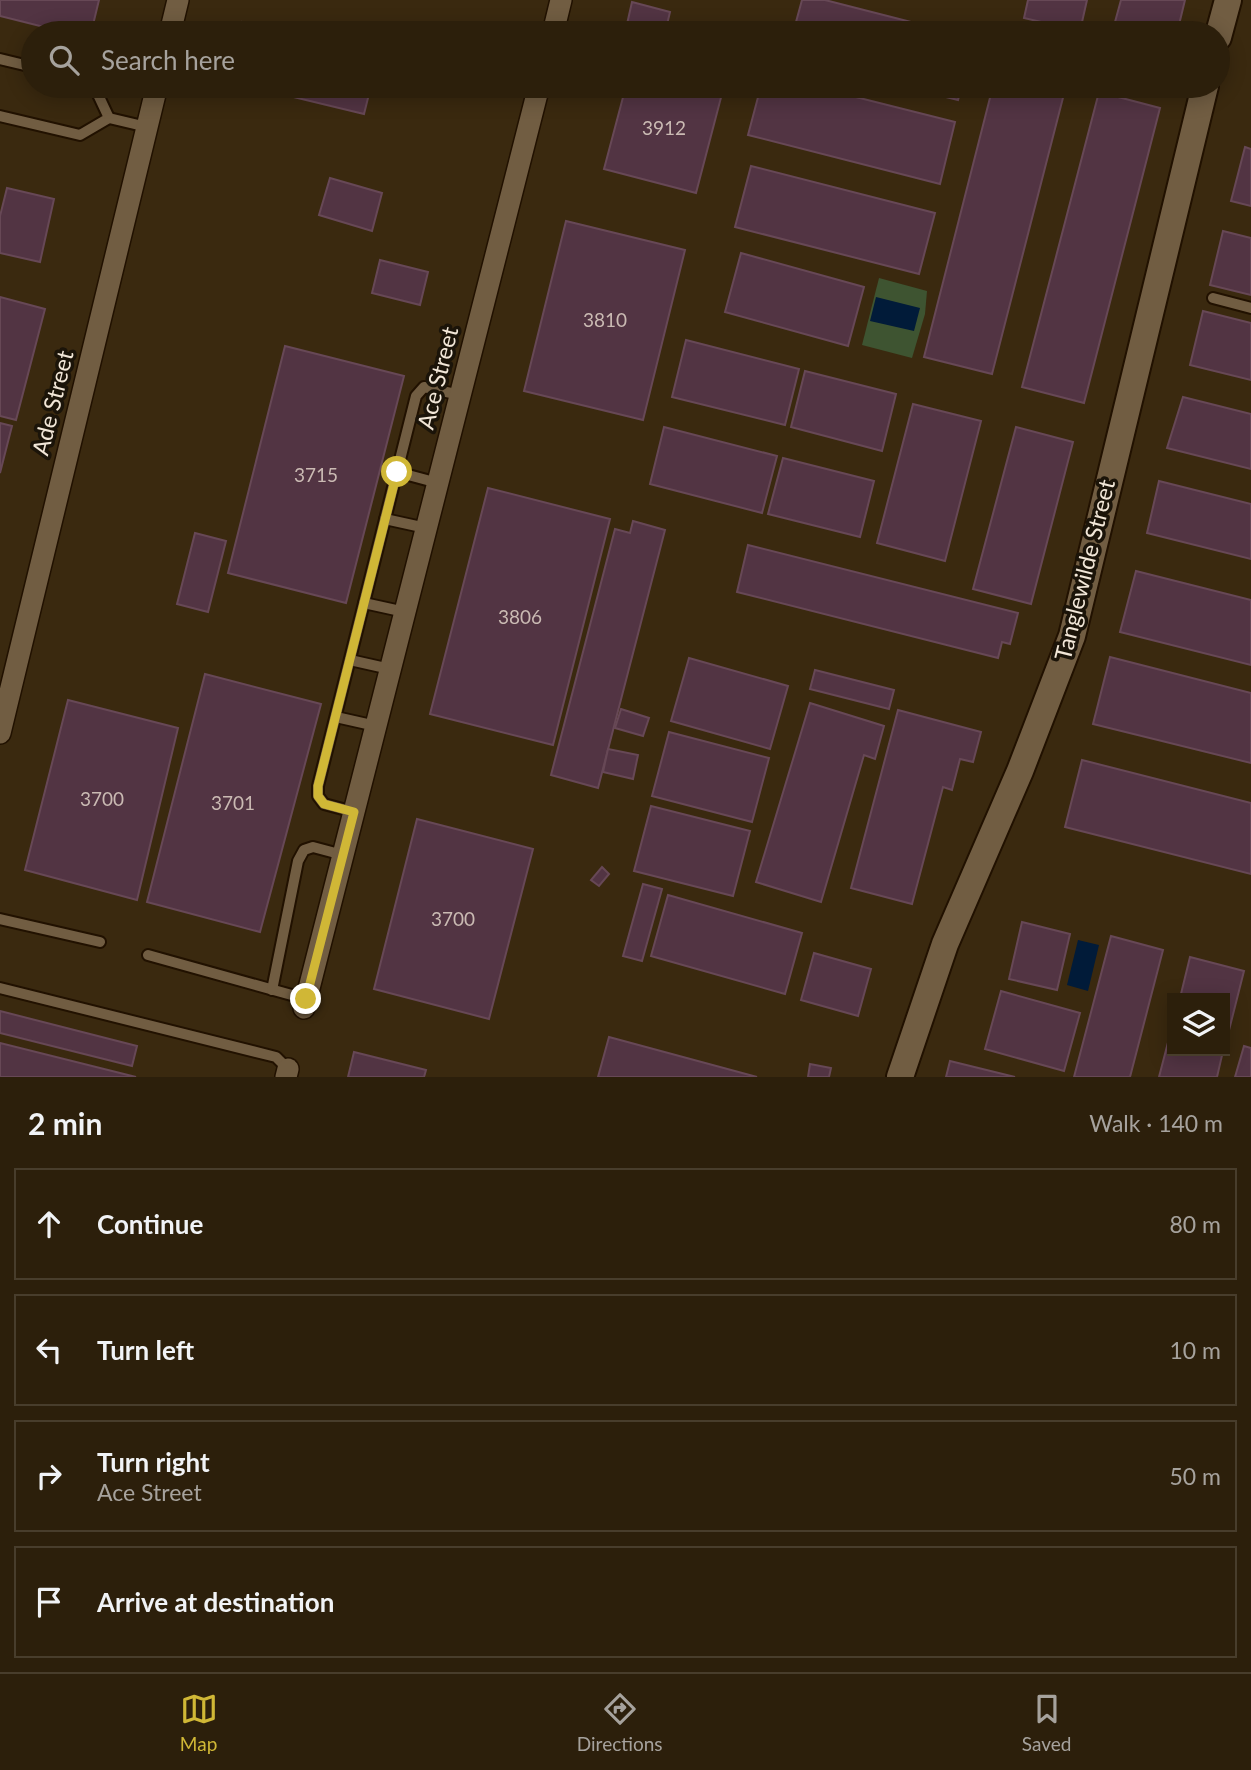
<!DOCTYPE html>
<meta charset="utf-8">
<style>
body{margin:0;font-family:Lato,sans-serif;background:#342714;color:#f1f3f6}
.controls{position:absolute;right:21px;bottom:21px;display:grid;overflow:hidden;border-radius:0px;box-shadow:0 4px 18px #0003}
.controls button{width:63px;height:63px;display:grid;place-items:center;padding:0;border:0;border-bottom:2px solid #483d2c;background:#2c1f0b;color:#f1f3f6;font:35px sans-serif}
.stop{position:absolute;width:21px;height:21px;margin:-16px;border:5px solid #d0b736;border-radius:50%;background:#fff}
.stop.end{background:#d0b736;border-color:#fff;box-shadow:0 2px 7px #0008}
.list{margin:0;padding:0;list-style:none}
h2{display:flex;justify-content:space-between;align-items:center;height:91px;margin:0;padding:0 28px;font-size:30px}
h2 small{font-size:23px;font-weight:400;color:#a6a29d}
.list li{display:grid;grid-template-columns:46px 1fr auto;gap:21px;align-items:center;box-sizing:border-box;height:112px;margin:0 14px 14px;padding:0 14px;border:2px solid #483d2c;border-radius:0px}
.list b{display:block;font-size:26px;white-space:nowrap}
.list p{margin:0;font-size:23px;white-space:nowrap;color:#a6a29d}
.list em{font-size:23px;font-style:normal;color:#a6a29d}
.icon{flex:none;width:38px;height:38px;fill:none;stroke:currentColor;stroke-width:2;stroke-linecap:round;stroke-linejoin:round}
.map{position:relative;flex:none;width:1251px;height:1077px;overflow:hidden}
.search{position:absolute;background:#2c1f0b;box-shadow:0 4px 18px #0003;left:21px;right:21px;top:21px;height:77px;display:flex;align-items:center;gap:18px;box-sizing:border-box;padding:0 24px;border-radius:38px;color:#a6a29d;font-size:26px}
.sheet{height:595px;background:#2c1f0b}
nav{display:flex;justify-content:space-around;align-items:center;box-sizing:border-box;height:98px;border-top:2px solid #483d2c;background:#2c1f0b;font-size:19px;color:#a6a29d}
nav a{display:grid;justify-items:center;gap:4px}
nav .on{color:#d0b736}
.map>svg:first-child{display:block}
</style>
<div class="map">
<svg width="1251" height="1077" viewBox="0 0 1251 1077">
<rect width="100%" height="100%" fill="#3a290f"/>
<polygon fill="#3e5431" points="879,278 927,291 925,314 912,358 862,345"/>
<g fill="#011b39">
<polygon points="876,297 920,308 914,331 870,321"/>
<polygon points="1078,940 1099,945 1088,991 1067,985"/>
</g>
<g fill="#523443" stroke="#674856" stroke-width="2">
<polygon points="0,0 99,0 91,33 68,33 0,16"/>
<polygon points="802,0 825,0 954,33 793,33"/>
<polygon points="1028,0 1087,0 1080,31 1024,18"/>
<polygon points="1121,0 1185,0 1177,33 1112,33"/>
<polygon points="632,2 670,12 665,33 625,33"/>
<polygon points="242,22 290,33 239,33"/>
<polygon points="248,86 371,86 364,114"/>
<polygon points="626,86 724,86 696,193 604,169"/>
<polygon points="761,86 812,86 955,122 940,184 748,135"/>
<polygon points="902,86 962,86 958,100"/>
<polygon points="993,86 1066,86 992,374 924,357"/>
<polygon points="1099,92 1160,108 1084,403 1022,387"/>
<polygon points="1245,147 1251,149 1251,206 1231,201"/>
<polygon points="751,166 935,213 919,274 735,227"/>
<polygon points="330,178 382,193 372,231 319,215"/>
<polygon points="7,188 54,199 40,262 0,253 0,216"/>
<polygon points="566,221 685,250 643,420 524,391"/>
<polygon points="1223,231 1251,238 1251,295 1210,285"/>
<polygon points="741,253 864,287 848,346 725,312"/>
<polygon points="380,260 428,272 420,305 372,293"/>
<polygon points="0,297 45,309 16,420 0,416"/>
<polygon points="1203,311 1251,323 1251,380 1190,365"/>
<polygon points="686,340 799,369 785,425 672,397"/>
<polygon points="285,346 404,376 346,603 228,573"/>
<polygon points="805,371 896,394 882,451 791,427"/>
<polygon points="1183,397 1251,414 1251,469 1167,448"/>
<polygon points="913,404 981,421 945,561 877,543"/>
<polygon points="0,423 12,426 0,473"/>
<polygon points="664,427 777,456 762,513 650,484"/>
<polygon points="1016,427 1073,442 1031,604 973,589"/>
<polygon points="783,458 874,481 860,537 768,514"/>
<polygon points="1159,481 1251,504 1251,559 1147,533"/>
<polygon points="488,488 610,519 553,745 430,714"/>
<polygon points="633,521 665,530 598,788 551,775 615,529 630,533"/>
<polygon points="195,533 226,541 208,612 177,604"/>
<polygon points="748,545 1018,613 1010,644 1002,642 998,658 737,592"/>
<polygon points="1136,571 1251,600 1251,665 1120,632"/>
<polygon points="1110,657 1251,693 1251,763 1093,724"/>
<polygon points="689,658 788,686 770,749 671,721"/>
<polygon points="815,670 894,690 889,709 810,689"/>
<polygon points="205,674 321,704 260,932 147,902"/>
<polygon points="68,700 178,728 137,900 25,870"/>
<polygon points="810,703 884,726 875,759 864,755 821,902 756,882"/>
<polygon points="621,709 649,718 643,736 615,728"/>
<polygon points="898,710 981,732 973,762 960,759 952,790 943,787 912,904 851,888"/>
<polygon points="669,732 769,758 752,822 652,796"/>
<polygon points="608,749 638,755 633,779 603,772"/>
<polygon points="1082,760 1251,803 1251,874 1065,827"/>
<polygon points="651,806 750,831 733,896 634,871"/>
<polygon points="417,819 533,849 489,1019 374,989"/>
<polygon points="602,867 609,874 599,886 591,880"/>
<polygon points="643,884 662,889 642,961 623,956"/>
<polygon points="668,895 802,933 785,994 651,956"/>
<polygon points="1022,922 1070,934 1057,990 1009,979"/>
<polygon points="1111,936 1163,950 1130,1077 1074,1077"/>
<polygon points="814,953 871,969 858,1016 801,1000"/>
<polygon points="1190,957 1244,971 1225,1046 1225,998 1180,998"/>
<polygon points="1001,991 1080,1013 1064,1071 985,1049"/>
<polygon points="0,1011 137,1046 132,1066 0,1033"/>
<polygon points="1172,1027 1172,1051 1223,1051 1217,1077 1159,1077"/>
<polygon points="609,1037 757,1077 598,1077"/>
<polygon points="0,1043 136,1077 0,1077"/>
<polygon points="1244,1046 1251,1048 1251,1077 1235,1077"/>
<polygon points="354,1052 426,1070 424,1077 348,1077"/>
<polygon points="950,1061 1015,1077 946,1077"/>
<polygon points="810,1064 831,1068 829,1077 808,1077"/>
</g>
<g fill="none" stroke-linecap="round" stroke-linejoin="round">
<defs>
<g id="service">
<polyline points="0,59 33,67"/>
<polyline points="0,116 80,135 109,118 94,86"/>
<polyline points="109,118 147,127"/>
<polyline points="1213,298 1251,308"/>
<polyline points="397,472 438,483"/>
<polyline points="385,519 426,528"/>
<polyline points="364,603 405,612"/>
<polyline points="350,660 390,669"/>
<polyline points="336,717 376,726"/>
<polyline points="354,812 324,804 318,796 318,786 416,396 424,387 460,395"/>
<polyline points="0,919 100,942"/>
<polyline points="148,955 306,999"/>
<polyline points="0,988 276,1057 288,1069"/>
<polyline points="272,990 298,861 304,850 313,847 343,855"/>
</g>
<g id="minor">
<polyline points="170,33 178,0"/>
<polyline points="553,33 561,0"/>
<polyline points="0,733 157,86"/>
<polyline points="304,1008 539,86"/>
<polyline points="286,1077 288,1069"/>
</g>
<g id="tertiary">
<polyline points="1218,37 1228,0"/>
<polyline points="900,1077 945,944 1020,771 1072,636 1205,86"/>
</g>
</defs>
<use href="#service" stroke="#211100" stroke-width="14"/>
<use href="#minor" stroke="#211100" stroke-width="24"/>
<use href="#tertiary" stroke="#211100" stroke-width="30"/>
<use href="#service" stroke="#715d42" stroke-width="10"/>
<use href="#minor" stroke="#715d42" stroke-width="21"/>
<use href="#tertiary" stroke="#715d42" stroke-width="26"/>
</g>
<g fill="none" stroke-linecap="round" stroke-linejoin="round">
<polyline stroke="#d0b736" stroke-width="9" points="306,999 354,812 324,804 318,796 318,786 397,472"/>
</g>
<g text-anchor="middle" stroke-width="7" stroke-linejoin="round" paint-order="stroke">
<g font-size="19" fill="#cabab3">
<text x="664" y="135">3912</text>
<text x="605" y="327">3810</text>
<text x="316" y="482">3715</text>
<text x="520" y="624">3806</text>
<text x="102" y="806">3700</text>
<text x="233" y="810">3701</text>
<text x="453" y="926">3700</text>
</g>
<g font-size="23" fill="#f2e7d8" stroke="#1b1409">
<text transform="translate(438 378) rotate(-76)" y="8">Ace Street</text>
<text transform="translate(53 403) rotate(-76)" y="8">Ade Street</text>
<text transform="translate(1085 570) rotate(-76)" y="8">Tanglewilde Street</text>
</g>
</g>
</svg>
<div class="controls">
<button><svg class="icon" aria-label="layers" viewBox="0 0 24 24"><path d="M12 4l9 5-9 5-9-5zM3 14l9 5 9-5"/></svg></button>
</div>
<div class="stop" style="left:397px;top:472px"></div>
<div class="stop end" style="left:306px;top:999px"></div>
<div class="search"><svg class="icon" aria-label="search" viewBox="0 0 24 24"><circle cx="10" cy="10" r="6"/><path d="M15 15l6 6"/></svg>Search here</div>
</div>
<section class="sheet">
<h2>2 min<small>Walk · 140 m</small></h2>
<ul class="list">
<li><svg class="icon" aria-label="ahead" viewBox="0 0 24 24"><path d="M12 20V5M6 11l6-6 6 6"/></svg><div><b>Continue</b></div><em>80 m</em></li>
<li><svg class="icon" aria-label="left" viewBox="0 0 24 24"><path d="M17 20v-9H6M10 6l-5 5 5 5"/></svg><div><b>Turn left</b></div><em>10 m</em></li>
<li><svg class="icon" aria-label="right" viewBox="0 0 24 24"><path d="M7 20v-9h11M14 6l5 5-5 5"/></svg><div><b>Turn right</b><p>Ace Street</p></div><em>50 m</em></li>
<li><svg class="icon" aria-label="arrive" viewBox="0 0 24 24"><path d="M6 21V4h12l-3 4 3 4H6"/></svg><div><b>Arrive at destination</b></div></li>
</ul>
</section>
<nav>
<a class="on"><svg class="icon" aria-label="map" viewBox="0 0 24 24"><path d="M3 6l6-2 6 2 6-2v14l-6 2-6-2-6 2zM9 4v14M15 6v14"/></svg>Map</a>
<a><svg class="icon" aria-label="directions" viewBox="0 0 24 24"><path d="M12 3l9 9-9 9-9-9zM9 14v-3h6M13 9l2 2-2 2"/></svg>Directions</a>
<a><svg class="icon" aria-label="saved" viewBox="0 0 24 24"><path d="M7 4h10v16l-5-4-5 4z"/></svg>Saved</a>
</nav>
